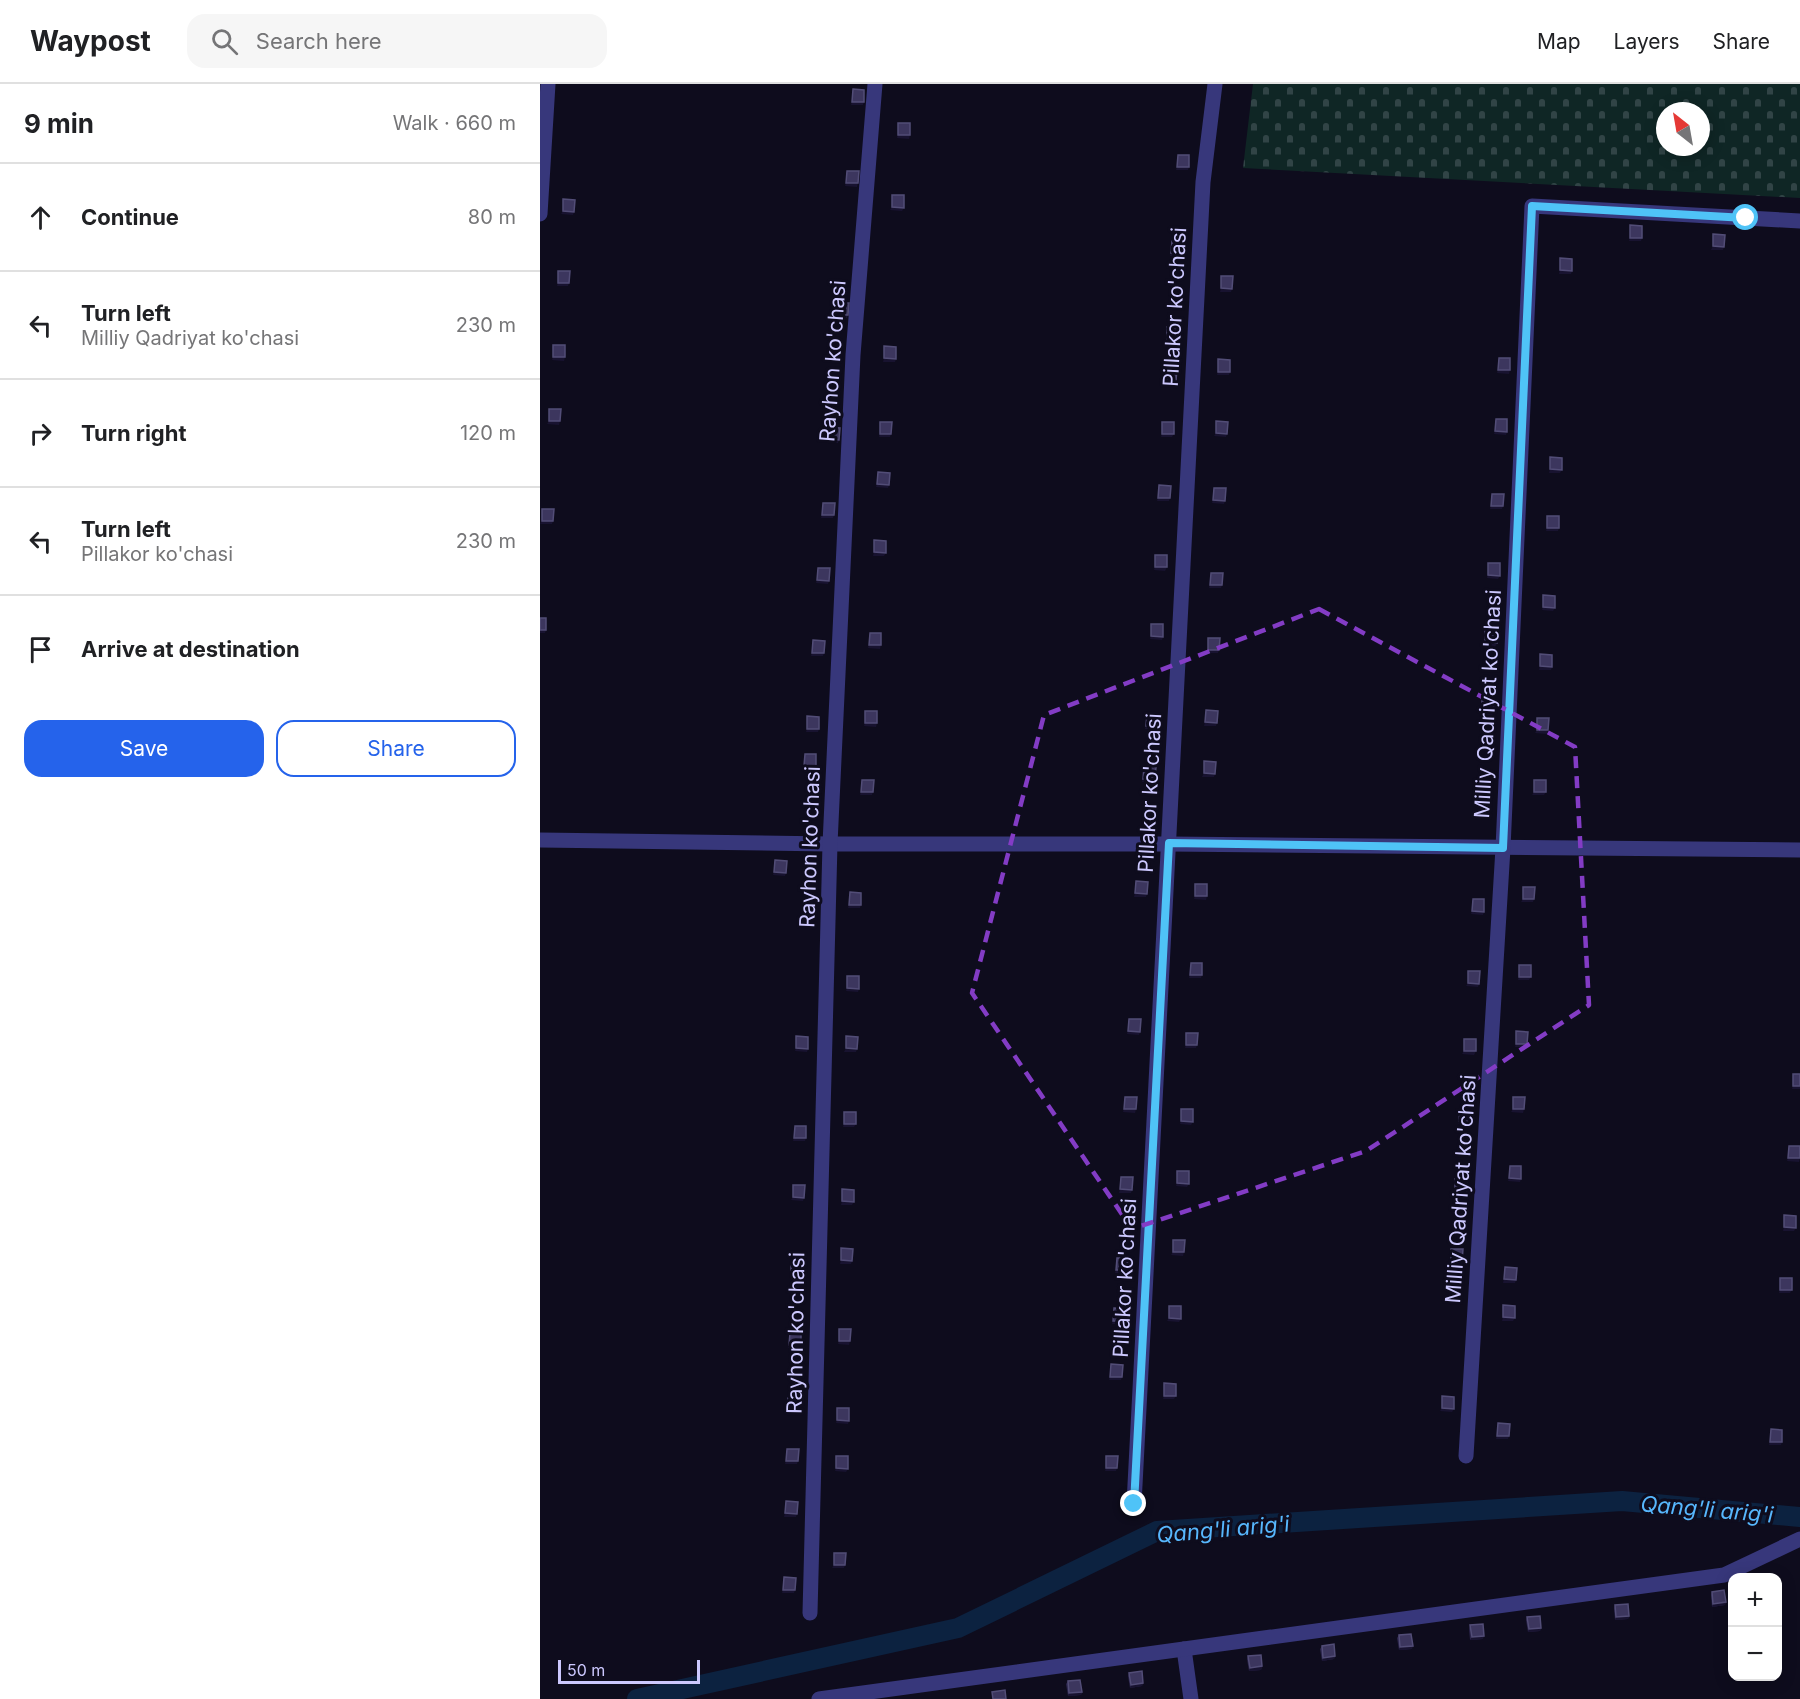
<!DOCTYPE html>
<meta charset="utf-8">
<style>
body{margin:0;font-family:Inter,sans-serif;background:#f6f6f6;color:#202124}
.controls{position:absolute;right:18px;bottom:18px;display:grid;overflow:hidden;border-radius:12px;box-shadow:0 3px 15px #0003}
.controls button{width:54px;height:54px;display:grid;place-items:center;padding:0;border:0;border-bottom:2px solid #e0e0e0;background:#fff;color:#202124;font:30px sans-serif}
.compass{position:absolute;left:1116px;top:18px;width:54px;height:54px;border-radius:50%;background:#fff;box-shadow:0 3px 15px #0003;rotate:329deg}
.scale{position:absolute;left:18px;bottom:15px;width:142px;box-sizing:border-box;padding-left:6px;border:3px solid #ccc8fe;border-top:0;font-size:16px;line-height:21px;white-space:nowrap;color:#ccc8fe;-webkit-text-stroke:4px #0e0c1d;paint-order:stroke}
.stop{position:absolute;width:18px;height:18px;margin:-14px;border:4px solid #4fc3f7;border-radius:50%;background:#fff}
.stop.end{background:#4fc3f7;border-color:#fff;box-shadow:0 2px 6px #0008}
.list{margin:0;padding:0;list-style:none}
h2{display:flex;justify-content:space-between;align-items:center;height:78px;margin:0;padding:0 24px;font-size:26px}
h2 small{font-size:20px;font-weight:400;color:#757577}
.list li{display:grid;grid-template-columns:39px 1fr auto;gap:18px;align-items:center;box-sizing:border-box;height:108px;padding:0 24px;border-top:2px solid #e0e0e0}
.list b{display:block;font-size:22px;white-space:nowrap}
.list p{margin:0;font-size:20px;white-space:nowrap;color:#757577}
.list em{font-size:20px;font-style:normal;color:#757577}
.actions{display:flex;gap:12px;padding:18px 24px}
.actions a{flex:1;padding:14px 0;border:2px solid #2563eb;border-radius:18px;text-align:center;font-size:21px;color:#2563eb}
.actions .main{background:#2563eb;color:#fff}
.icon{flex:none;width:33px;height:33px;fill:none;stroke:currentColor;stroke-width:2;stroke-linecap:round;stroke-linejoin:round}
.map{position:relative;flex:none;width:1260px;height:1615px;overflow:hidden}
header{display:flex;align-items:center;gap:36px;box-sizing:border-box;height:84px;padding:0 30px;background:#fff;border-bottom:2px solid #e0e0e0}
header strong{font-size:28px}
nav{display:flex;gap:33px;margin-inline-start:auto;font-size:21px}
.search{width:420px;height:54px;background:#f6f6f6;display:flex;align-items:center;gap:15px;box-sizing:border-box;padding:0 21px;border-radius:18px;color:#757577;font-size:22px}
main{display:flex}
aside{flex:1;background:#fff}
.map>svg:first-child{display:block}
</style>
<header>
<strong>Waypost</strong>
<div class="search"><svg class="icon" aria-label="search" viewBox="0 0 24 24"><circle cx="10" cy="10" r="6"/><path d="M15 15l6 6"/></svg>Search here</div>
<nav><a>Map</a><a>Layers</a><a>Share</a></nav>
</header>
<main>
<aside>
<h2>9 min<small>Walk · 660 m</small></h2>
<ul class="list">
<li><svg class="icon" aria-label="ahead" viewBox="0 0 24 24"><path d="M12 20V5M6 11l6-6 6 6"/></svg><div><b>Continue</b></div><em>80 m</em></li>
<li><svg class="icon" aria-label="left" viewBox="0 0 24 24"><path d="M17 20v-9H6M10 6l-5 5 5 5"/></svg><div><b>Turn left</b><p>Milliy Qadriyat ko'chasi</p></div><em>230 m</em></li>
<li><svg class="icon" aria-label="right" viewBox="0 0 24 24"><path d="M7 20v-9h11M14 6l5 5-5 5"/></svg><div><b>Turn right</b></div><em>120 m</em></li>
<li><svg class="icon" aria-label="left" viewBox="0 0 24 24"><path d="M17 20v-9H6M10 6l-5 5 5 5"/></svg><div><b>Turn left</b><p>Pillakor ko'chasi</p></div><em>230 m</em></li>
<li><svg class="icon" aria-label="arrive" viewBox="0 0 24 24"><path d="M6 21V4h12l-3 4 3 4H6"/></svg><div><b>Arrive at destination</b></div></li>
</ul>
<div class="actions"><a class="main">Save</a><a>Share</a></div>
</aside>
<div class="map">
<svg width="1260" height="1615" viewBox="0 0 1260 1615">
<defs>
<pattern id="cemetery-stones" width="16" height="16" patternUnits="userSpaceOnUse" patternTransform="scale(1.5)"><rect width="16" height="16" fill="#0f2625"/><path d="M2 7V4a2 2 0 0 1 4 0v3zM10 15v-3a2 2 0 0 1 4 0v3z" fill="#314446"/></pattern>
</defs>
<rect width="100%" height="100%" fill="#0e0c1d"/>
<path fill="url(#cemetery-stones)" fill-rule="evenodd" d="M713 0H1260V114L703 84ZM1125 27H1161V63H1125Z"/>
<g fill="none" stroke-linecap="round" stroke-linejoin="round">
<polyline stroke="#0c2240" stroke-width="20" points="97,1615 418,1544 617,1447 1082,1417 1260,1433"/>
<g stroke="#37377b" stroke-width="15">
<polyline points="0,130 8,0"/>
<polyline points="0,756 290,760 629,760 1260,766"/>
<polyline points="926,1372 963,764 992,122 1260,137"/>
<polyline points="594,1420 663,98 675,0"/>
<polyline points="270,1529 290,760 313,271 335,0"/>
<polyline points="644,1565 651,1615"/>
<polyline points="279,1615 1184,1491 1260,1455"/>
</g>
</g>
<g fill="#2a244b">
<polygon points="1172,1508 1186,1518 1185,1521 1172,1523 1171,1511"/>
<polygon points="1075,1521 1089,1532 1088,1535 1075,1536 1074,1524"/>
<polygon points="987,1533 1001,1544 1000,1547 988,1548 986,1536"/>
<polygon points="930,1541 943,1555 930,1556 929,1545"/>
<polygon points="859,1551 872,1565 859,1566 857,1554"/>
<polygon points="782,1562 795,1572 794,1575 782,1577 780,1565"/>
<polygon points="708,1572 722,1582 721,1586 709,1587 707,1575"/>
<polygon points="589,1589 603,1599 602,1602 590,1604 588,1592"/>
<polygon points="528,1597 542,1608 541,1611 528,1612 526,1600"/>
</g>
<g fill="#181330">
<polygon points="312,18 324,18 323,21 311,21"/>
<polygon points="358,51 370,51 369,55 357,54"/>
<polygon points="637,83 649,83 648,86 636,86"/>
<polygon points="306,99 318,99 317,103 305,102"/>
<polygon points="352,123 364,124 362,127 350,126"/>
<polygon points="23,127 34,128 33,131 21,130"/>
<polygon points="1090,154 1102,154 1101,157 1089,157"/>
<polygon points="1173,162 1184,163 1183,166 1171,166"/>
<polygon points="631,169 643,170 642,173 630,172"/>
<polygon points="1020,186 1032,187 1031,190 1019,190"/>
<polygon points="18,199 29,199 28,202 17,202"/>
<polygon points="681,204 692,205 691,208 680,208"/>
<polygon points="297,231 308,231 307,234 296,234"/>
<polygon points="627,255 638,256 637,259 626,258"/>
<polygon points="13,273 25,273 24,277 12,276"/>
<polygon points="344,274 356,275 355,278 343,278"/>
<polygon points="958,286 970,286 969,290 957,289"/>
<polygon points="678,288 690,288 689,291 677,291"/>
<polygon points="625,296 636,297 635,300 623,300"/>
<polygon points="9,337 20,337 19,341 7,340"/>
<polygon points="955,347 967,348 966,351 954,350"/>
<polygon points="676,349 687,350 686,353 674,352"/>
<polygon points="340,350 351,350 350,353 339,353"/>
<polygon points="622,350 634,350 632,353 621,353"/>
<polygon points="288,355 299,356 298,359 287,359"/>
<polygon points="1010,385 1022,386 1020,389 1009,389"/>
<polygon points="337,400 349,401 348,404 336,403"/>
<polygon points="618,414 630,414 629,417 617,417"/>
<polygon points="673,416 685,417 684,420 672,419"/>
<polygon points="951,422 963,422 962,425 950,425"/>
<polygon points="282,431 294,431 293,434 281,434"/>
<polygon points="2,437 13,437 12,440 0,440"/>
<polygon points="1007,444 1019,444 1018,447 1006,447"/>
<polygon points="334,468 346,469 344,472 333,472"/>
<polygon points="615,483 627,483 625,487 614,486"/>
<polygon points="948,491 960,492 958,495 947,494"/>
<polygon points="277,496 289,497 288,500 276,499"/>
<polygon points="670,501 682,501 681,504 669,504"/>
<polygon points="1003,523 1015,524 1013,527 1002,526"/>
<polygon points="0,546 6,546 5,549 0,549"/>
<polygon points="611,552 623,553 622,556 610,555"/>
<polygon points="945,559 957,559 955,563 944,562"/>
<polygon points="329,561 341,561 340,565 328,564"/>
<polygon points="668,566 679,566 678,569 667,569"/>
<polygon points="272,569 284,569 283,572 271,572"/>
<polygon points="1000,582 1012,583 1011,586 999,586"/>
<polygon points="941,629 953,629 952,632 940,632"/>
<polygon points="665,638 677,639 676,642 664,642"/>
<polygon points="325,639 337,639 336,643 324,642"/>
<polygon points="606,642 618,642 617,645 605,645"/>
<polygon points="267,645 279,645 278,648 266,648"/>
<polygon points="997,646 1008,646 1007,650 995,649"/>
<polygon points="264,682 276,682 275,685 263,685"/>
<polygon points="664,689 675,690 674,693 662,693"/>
<polygon points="603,695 615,696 614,699 602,698"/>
<polygon points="937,707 949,707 948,710 936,710"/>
<polygon points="321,708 333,708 332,711 320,711"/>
<polygon points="994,708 1006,708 1004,711 992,711"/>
<polygon points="234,788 246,789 245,792 233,791"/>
<polygon points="595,809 607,810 606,813 594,813"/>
<polygon points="655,812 667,812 666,816 654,815"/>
<polygon points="983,815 994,815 993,818 981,818"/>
<polygon points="309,821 321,821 320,824 308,824"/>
<polygon points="932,827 944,828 943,831 931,830"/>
<polygon points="650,891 662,891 661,894 649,894"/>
<polygon points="979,893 991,893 989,896 978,896"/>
<polygon points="928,899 939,900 938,903 926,902"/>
<polygon points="307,904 319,905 318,908 306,907"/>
<polygon points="588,947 600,948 599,951 587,950"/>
<polygon points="976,960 987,960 986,963 975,963"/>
<polygon points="646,961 657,961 656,964 645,964"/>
<polygon points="256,964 268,965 267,968 255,967"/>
<polygon points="306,964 317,965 316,968 304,968"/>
<polygon points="924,967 936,967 934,971 922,970"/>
<polygon points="1253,1002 1260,1002 1260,1005 1252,1005"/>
<polygon points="584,1025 596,1025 595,1029 583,1028"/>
<polygon points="973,1025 984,1025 983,1029 971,1028"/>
<polygon points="641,1037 653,1038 651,1041 640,1040"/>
<polygon points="919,1037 931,1038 930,1041 918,1040"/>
<polygon points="304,1040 316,1040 314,1043 303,1043"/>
<polygon points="254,1054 266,1054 265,1057 253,1057"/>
<polygon points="1248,1074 1260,1074 1259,1078 1247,1077"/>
<polygon points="969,1094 981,1095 980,1098 968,1097"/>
<polygon points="637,1099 649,1100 647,1103 636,1102"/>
<polygon points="580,1105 592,1106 591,1109 579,1109"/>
<polygon points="915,1108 927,1108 926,1111 914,1111"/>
<polygon points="253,1113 264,1114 263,1117 251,1116"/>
<polygon points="302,1117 314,1118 312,1121 301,1121"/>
<polygon points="1244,1143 1256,1144 1254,1147 1243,1147"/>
<polygon points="633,1168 644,1168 643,1172 631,1171"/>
<polygon points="301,1176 312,1177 311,1180 300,1180"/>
<polygon points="911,1177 922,1178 921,1181 909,1181"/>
<polygon points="576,1186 588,1186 587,1189 575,1189"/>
<polygon points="251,1191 263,1191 261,1194 250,1194"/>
<polygon points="964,1195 976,1196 975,1199 963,1199"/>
<polygon points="1240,1206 1252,1206 1250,1209 1239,1209"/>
<polygon points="963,1233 975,1234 973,1237 962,1237"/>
<polygon points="629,1234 641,1235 639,1238 627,1237"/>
<polygon points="573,1237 585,1237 584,1240 572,1240"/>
<polygon points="299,1257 310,1257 309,1261 298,1260"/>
<polygon points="249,1261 261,1261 260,1265 248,1264"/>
<polygon points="570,1293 582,1293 581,1296 569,1296"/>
<polygon points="624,1312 636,1312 634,1315 623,1315"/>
<polygon points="902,1324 914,1325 912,1328 900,1327"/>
<polygon points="248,1326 259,1326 258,1330 246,1329"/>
<polygon points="297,1336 309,1337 308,1340 296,1339"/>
<polygon points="957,1352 969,1352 968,1355 956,1355"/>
<polygon points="1230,1358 1242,1358 1241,1361 1229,1361"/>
<polygon points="246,1377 258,1377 257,1380 245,1380"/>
<polygon points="296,1384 308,1385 306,1388 295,1387"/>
<polygon points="566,1384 577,1384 576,1387 565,1387"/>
<polygon points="245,1429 257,1430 256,1433 244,1433"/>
<polygon points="294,1481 305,1481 304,1484 292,1484"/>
<polygon points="243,1506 255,1506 254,1509 242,1509"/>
<polygon points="1186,1518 1185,1521 1172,1523 1173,1520"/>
<polygon points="1089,1532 1088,1535 1075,1536 1076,1533"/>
<polygon points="1001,1544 1000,1547 988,1548 989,1545"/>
<polygon points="944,1552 943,1555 930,1556 932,1553"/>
<polygon points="873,1562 872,1565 859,1566 860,1563"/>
<polygon points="795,1572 794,1575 782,1577 783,1574"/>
<polygon points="722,1582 721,1586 709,1587 710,1584"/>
<polygon points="603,1599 602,1602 590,1604 591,1601"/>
<polygon points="542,1608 541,1611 528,1612 529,1609"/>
</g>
<g fill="#3c365e" stroke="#524d77" stroke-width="1.5">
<polygon points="313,5 324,6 324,18 312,18"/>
<rect x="358" y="39" width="12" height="12"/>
<polygon points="638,71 649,71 649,83 637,83"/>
<polygon points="307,87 319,87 318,99 306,99"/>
<polygon points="352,111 364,111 364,124 352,123"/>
<polygon points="23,115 35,116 34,128 23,127"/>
<polygon points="1090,141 1102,142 1102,154 1090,154"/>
<polygon points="1173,150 1185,151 1184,163 1173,162"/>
<polygon points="632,157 643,157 643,170 631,169"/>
<polygon points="1020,174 1032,175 1032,187 1020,186"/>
<polygon points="18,187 30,187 29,199 18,199"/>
<polygon points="681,192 693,192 692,205 681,204"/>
<polygon points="297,219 309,219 308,231 297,231"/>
<polygon points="627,243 639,243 638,256 627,255"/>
<rect x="13" y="261" width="12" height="12"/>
<polygon points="344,262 356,263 356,275 344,274"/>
<polygon points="959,274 970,274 970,286 958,286"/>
<polygon points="678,275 690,276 690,288 678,288"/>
<polygon points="625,284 637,284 636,297 625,296"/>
<polygon points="9,325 21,325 20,337 9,337"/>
<polygon points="956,335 967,335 967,348 955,347"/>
<polygon points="676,337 688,338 687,350 676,349"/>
<polygon points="340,338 352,338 351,350 340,350"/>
<rect x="622" y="338" width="12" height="12"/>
<polygon points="288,343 300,344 299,356 288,355"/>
<polygon points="1010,373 1022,374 1022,386 1010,385"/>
<polygon points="338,388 350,389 349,401 337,400"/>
<polygon points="619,401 631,402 630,414 618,414"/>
<polygon points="674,404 686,404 685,417 673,416"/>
<polygon points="952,410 964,410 963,422 951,422"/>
<polygon points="283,419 295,419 294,431 282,431"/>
<polygon points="2,425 14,425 13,437 2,437"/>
<rect x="1007" y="432" width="12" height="12"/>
<polygon points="334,456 346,457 346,469 334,468"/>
<rect x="615" y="471" width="12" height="12"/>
<polygon points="948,479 960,479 960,492 948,491"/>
<polygon points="278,484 290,484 289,497 277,496"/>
<polygon points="671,489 683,489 682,501 670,501"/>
<polygon points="1003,511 1015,512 1015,524 1003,523"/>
<rect x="0" y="534" width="6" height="12"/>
<polygon points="611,540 623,540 623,553 611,552"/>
<rect x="945" y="547" width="12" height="12"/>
<polygon points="330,549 341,549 341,561 329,561"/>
<polygon points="668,554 680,554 679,566 668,566"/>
<polygon points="273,556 285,557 284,569 272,569"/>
<polygon points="1000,570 1012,571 1012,583 1000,582"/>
<polygon points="942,617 954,617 953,629 941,629"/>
<polygon points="666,626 678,627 677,639 665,638"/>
<rect x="325" y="627" width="12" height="12"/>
<polygon points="607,630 618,630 618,642 606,642"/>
<polygon points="267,632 279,633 279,645 267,645"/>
<polygon points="997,634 1009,634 1008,646 997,646"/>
<polygon points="265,670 276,670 276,682 264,682"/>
<polygon points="664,677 676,678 675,690 664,689"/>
<polygon points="604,683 616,683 615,696 603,695"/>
<polygon points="938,694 950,695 949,707 937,707"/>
<polygon points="322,696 334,696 333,708 321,708"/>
<rect x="994" y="696" width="12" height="12"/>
<polygon points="235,776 247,777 246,789 234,788"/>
<polygon points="596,797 608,798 607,810 595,809"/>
<rect x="655" y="800" width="12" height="12"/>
<polygon points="983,803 995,803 994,815 983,815"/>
<polygon points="310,808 321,809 321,821 309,821"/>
<polygon points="933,815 944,815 944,828 932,827"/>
<polygon points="651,879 662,879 662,891 650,891"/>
<rect x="979" y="881" width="12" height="12"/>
<polygon points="928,887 940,887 939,900 928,899"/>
<polygon points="307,892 319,892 319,905 307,904"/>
<polygon points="589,935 601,935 600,948 588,947"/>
<polygon points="976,947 988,948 987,960 976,960"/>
<polygon points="646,949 658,949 657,961 646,961"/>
<polygon points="256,952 268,953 268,965 256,964"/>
<polygon points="306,952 318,953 317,965 306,964"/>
<rect x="924" y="955" width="12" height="12"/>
<rect x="1253" y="990" width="7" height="12"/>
<polygon points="585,1013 597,1013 596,1025 584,1025"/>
<polygon points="973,1013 985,1013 984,1025 973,1025"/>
<polygon points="641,1025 653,1025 653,1038 641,1037"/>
<polygon points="920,1025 932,1025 931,1038 919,1037"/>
<rect x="304" y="1028" width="12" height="12"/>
<polygon points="255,1042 266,1042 266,1054 254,1054"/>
<polygon points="1249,1062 1260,1062 1260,1074 1248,1074"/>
<polygon points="970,1082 981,1082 981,1095 969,1094"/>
<polygon points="637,1087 649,1087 649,1100 637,1099"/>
<polygon points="581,1093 593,1093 592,1106 580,1105"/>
<polygon points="915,1095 927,1096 927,1108 915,1108"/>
<polygon points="253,1101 265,1101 264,1114 253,1113"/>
<polygon points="302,1105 314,1106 314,1118 302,1117"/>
<polygon points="1244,1131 1256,1132 1256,1144 1244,1143"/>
<polygon points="633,1156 645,1156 644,1168 633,1168"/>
<polygon points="301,1164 313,1165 312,1177 301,1176"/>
<polygon points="911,1165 923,1165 922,1178 911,1177"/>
<polygon points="577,1174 588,1174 588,1186 576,1186"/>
<rect x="251" y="1179" width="12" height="12"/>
<polygon points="965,1183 977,1184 976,1196 964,1195"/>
<rect x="1240" y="1194" width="12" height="12"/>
<polygon points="963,1221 975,1222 975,1234 963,1233"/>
<polygon points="629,1222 641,1222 641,1235 629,1234"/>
<polygon points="574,1224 586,1225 585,1237 573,1237"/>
<polygon points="299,1245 311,1245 310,1257 299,1257"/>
<polygon points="250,1249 261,1249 261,1261 249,1261"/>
<polygon points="571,1280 583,1281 582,1293 570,1293"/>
<polygon points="624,1299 636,1300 636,1312 624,1312"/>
<polygon points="902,1312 914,1313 914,1325 902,1324"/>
<polygon points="248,1314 260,1314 259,1326 248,1326"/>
<polygon points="297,1324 309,1324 309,1337 297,1336"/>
<polygon points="958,1339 970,1340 969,1352 957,1352"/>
<polygon points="1231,1345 1242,1346 1242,1358 1230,1358"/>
<polygon points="247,1365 259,1365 258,1377 246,1377"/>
<polygon points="296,1372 308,1372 308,1385 296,1384"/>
<polygon points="566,1372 578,1372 577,1384 566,1384"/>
<polygon points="246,1417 258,1418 257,1430 245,1429"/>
<polygon points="294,1469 306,1469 305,1481 294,1481"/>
<polygon points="244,1493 256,1494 255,1506 243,1506"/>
<polygon points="1184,1506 1186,1518 1173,1520 1172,1508"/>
<polygon points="1088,1520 1089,1532 1076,1533 1075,1521"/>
<polygon points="1000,1532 1001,1544 989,1545 987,1533"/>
<polygon points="943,1540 944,1552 932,1553 930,1541"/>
<polygon points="871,1550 873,1562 860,1563 859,1551"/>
<polygon points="794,1560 795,1572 783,1574 782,1562"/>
<polygon points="721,1571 722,1582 710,1584 708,1572"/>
<polygon points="602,1587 603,1599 591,1601 589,1589"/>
<polygon points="540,1596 542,1608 529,1609 528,1597"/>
<polygon points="465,1606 466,1615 453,1615 452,1608"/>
</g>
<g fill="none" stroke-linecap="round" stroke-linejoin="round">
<polyline stroke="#4fc3f7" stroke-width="8" points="594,1420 629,759 963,764 992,122 1206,134"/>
</g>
<path fill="none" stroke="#833cc5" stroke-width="4.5" stroke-dasharray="12 8" stroke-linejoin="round" d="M779 525 1035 663 1049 921 826 1067 592 1145 432 909 504 631Z"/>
<g text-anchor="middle" stroke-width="6" stroke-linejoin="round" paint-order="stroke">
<g font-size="21" fill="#ccc8fe" stroke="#0e0c1d">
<text transform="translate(635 223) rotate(-87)" y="7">Pillakor ko'chasi</text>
<text transform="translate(293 277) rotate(-86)" y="7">Rayhon ko'chasi</text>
<text transform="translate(948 620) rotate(-87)" y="7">Milliy Qadriyat ko'chasi</text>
<text transform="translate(610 709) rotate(-87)" y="7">Pillakor ko'chasi</text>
<text transform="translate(270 763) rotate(-88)" y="7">Rayhon ko'chasi</text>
<text transform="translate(921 1105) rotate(-86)" y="7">Milliy Qadriyat ko'chasi</text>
<text transform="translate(585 1194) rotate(-87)" y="7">Pillakor ko'chasi</text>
<text transform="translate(256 1249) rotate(-89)" y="7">Rayhon ko'chasi</text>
</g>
<g font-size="22" font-style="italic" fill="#57b7fd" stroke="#0e0c1d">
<text transform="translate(1167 1425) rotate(5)" y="8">Qang'li arig'i</text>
<text transform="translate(683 1445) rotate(-5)" y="8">Qang'li arig'i</text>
</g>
</g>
</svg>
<div class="controls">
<button>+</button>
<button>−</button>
</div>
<svg class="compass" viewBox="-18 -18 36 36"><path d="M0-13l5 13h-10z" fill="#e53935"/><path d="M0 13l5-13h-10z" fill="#757577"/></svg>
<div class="scale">50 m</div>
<div class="stop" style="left:1206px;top:134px"></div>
<div class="stop end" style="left:594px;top:1420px"></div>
</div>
</main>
